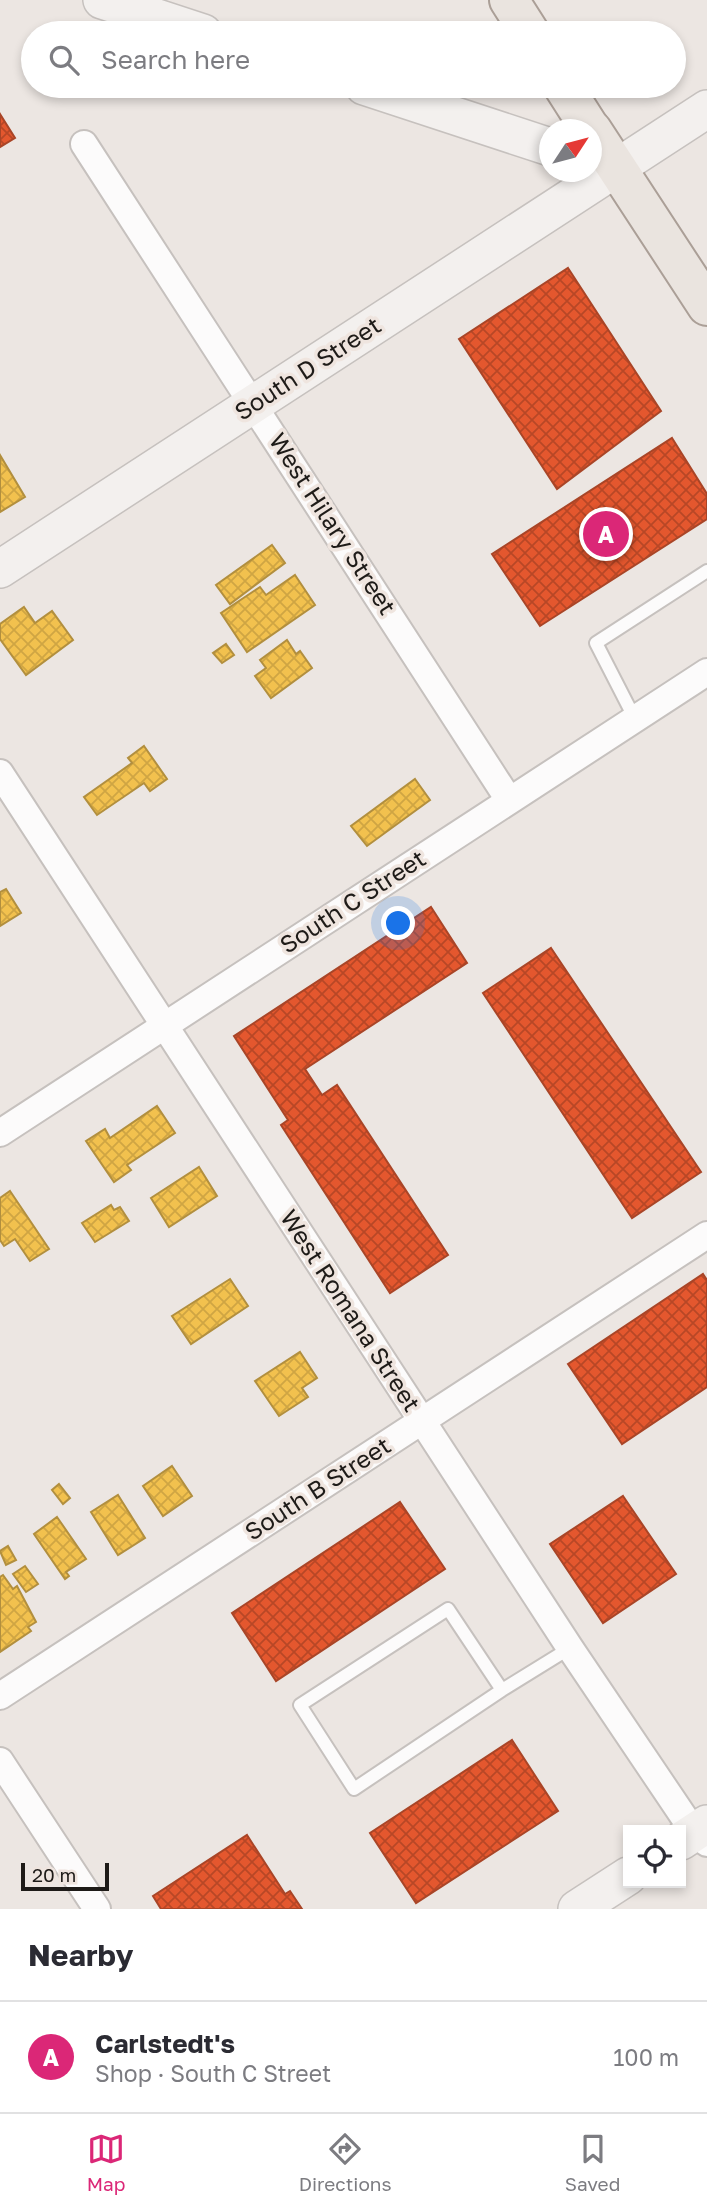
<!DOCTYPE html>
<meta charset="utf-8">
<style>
body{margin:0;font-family:"Golos Text",sans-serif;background:#f2f2f3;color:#2b2b33}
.controls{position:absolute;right:21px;bottom:21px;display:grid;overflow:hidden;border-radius:0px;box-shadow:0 4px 10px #0003}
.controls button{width:63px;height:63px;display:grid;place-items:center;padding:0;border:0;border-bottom:2px solid #e1e1e2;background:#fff;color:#2b2b33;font:35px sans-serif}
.compass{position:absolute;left:539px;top:119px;width:63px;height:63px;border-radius:50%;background:#fff;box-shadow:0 4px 10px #0003;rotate:54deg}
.scale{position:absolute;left:21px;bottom:18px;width:88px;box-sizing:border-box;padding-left:7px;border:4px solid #1e1b18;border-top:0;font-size:19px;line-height:24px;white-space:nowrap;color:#1e1b18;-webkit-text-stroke:5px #efe5df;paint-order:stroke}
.you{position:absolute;left:399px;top:924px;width:24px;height:24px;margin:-18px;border:5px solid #fff;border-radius:50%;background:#1a73e8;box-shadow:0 0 0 10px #1a73e833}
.badge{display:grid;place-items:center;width:46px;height:46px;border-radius:50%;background:#db2777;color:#fff;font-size:23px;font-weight:700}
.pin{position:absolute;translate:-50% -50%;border:4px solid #fff;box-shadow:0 2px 7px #0006}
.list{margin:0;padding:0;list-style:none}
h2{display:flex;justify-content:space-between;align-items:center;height:91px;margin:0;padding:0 28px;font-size:30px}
h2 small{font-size:23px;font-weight:400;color:#7c7c81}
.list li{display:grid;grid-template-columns:46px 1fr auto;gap:21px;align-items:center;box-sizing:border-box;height:112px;padding:0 28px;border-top:2px solid #e1e1e2}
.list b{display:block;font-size:26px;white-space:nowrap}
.list p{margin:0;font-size:23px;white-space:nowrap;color:#7c7c81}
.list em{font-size:23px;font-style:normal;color:#7c7c81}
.icon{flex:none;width:38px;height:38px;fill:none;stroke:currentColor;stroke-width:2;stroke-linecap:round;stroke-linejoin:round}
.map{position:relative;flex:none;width:707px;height:1909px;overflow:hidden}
.search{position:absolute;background:#fff;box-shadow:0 4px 10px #0003;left:21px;right:21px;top:21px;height:77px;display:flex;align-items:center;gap:18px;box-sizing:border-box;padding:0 24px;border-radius:38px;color:#7c7c81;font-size:26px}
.sheet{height:203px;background:#fff}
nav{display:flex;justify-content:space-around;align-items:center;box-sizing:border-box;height:98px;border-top:2px solid #e1e1e2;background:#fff;font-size:19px;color:#7c7c81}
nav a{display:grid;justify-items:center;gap:4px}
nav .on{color:#db2777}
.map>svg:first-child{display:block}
</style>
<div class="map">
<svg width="707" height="1909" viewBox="0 0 707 1909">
<defs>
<pattern id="homes-cross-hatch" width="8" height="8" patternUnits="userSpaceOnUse" patternTransform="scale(1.75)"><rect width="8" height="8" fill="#f2c14e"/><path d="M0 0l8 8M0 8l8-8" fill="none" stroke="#cfa543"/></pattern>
<pattern id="shops-cross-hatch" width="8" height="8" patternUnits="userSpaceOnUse" patternTransform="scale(1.75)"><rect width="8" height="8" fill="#e4572e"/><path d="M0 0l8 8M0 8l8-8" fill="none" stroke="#b84726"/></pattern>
</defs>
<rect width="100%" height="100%" fill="#ece6e2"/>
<g fill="url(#homes-cross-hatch)" stroke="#b28f3e" stroke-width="2">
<polygon points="0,455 25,497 0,512"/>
<polygon points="272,545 285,563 230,604 216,585"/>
<polygon points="295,575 315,605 247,652 221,613 260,587 266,595"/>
<polygon points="24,607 35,623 52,611 73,640 26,675 0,639 0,624"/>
<polygon points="287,640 296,654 300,651 312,668 271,698 255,676 266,668 260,660"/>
<polygon points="226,644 234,655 222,663 213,653"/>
<polygon points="144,746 167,779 150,791 144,783 97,815 84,797 132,763 128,758"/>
<polygon points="415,779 430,800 367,846 351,826"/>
<polygon points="6,889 21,913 0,926 0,892"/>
<polygon points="157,1106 175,1133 127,1165 131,1170 114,1182 86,1141 105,1129 110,1138"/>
<polygon points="199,1167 217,1196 169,1227 151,1198"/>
<polygon points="10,1191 49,1249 30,1261 15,1239 4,1246 0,1240 0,1198"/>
<polygon points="111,1205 114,1210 120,1207 129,1221 95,1242 82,1223"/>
<polygon points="230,1279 248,1306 191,1344 172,1316"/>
<polygon points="300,1352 317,1378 302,1388 308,1397 279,1416 255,1381"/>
<polygon points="172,1466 192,1496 163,1516 143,1486"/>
<polygon points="59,1484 70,1498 63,1504 52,1490"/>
<polygon points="118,1495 145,1538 118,1555 91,1512"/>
<polygon points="57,1517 86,1559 66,1572 69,1576 65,1579 34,1534"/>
<polygon points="8,1546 16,1560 6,1565 0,1551"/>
<polygon points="25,1566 38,1584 26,1592 13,1574"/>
<polygon points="3,1575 13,1589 17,1586 36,1622 28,1627 31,1631 0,1652 0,1577"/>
</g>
<g fill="url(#shops-cross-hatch)" stroke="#a94527" stroke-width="2">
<polygon points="0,114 15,138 0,147"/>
<polygon points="568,268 661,411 557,489 459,339"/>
<polygon points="672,438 707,494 707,519 540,626 492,554"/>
<polygon points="431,907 467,963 305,1069 322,1095 337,1085 448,1255 390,1293 281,1125 288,1120 234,1036"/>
<polygon points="551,948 701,1172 632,1218 483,993"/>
<polygon points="703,1274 707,1280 707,1387 622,1444 568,1364"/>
<polygon points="623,1496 676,1574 603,1623 550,1544"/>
<polygon points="400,1502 445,1569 276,1681 232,1613"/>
<polygon points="512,1740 558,1811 416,1903 370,1833"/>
<polygon points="247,1835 285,1894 290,1891 302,1909 161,1909 153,1896"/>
</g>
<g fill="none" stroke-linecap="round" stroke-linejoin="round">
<defs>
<g id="lane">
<polyline points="635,719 596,643 707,571"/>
<polyline points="502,1690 354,1789 300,1705 448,1609 502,1690 570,1648"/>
</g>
<g id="street">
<polyline points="84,144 509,800"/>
<polyline points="0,773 570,1648 694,1832 707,1843"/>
<polyline points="0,1133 707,672"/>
<polyline points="0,1696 707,1235"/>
<polyline points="0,1761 97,1909"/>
</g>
<g id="secondary">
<polyline points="102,0 203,33"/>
<polyline points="364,86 550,147"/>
<polyline points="0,569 707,109"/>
<polyline points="681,1841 707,1824"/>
<polyline points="577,1909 628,1876"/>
</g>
<g id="primary">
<polyline points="509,0 530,33"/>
<polyline points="563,86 591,130"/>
<polyline points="592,130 707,306"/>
</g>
</defs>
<use href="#lane" stroke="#c6c1be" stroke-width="16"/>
<use href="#street" stroke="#c6c1be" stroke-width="30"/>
<use href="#secondary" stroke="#c6c1be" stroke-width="40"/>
<use href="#primary" stroke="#ab9f97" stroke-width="42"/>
<use href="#lane" stroke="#fcfbfb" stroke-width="12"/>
<use href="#street" stroke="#fcfbfb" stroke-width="26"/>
<use href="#secondary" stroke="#f3f0ee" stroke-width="37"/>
<use href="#primary" stroke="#eae4df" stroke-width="38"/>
</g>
<g text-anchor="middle" stroke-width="7" stroke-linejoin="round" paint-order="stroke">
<g font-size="24" fill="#1e1b18" stroke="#efe5df">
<text transform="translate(308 369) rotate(-33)" y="8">South D Street</text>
<text transform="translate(332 524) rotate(57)" y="8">West Hilary Street</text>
<text transform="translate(353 902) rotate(-33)" y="8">South C Street</text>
<text transform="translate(350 1311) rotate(57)" y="8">West Romana Street</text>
<text transform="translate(318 1489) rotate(-33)" y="8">South B Street</text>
</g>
</g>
</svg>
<div class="controls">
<button><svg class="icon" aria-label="locate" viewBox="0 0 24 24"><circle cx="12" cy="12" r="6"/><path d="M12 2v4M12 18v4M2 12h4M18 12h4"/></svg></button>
</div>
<svg class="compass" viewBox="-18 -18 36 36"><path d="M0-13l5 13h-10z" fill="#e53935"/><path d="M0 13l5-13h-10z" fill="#7c7c81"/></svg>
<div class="scale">20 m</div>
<div class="you"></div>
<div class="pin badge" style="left:606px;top:534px">A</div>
<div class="search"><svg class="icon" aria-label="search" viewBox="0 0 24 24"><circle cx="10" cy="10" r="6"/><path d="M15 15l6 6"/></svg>Search here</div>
</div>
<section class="sheet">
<h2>Nearby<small></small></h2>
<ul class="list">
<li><span class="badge">A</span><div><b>Carlstedt's</b><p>Shop · South C Street</p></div><em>100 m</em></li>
</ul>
</section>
<nav>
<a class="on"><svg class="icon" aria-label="map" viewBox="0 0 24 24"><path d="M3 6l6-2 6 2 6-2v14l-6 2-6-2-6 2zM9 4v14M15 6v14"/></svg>Map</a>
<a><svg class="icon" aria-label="directions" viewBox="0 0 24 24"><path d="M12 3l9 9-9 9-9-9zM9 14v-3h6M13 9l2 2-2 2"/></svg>Directions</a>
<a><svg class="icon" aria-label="saved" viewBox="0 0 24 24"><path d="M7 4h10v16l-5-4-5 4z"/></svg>Saved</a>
</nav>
